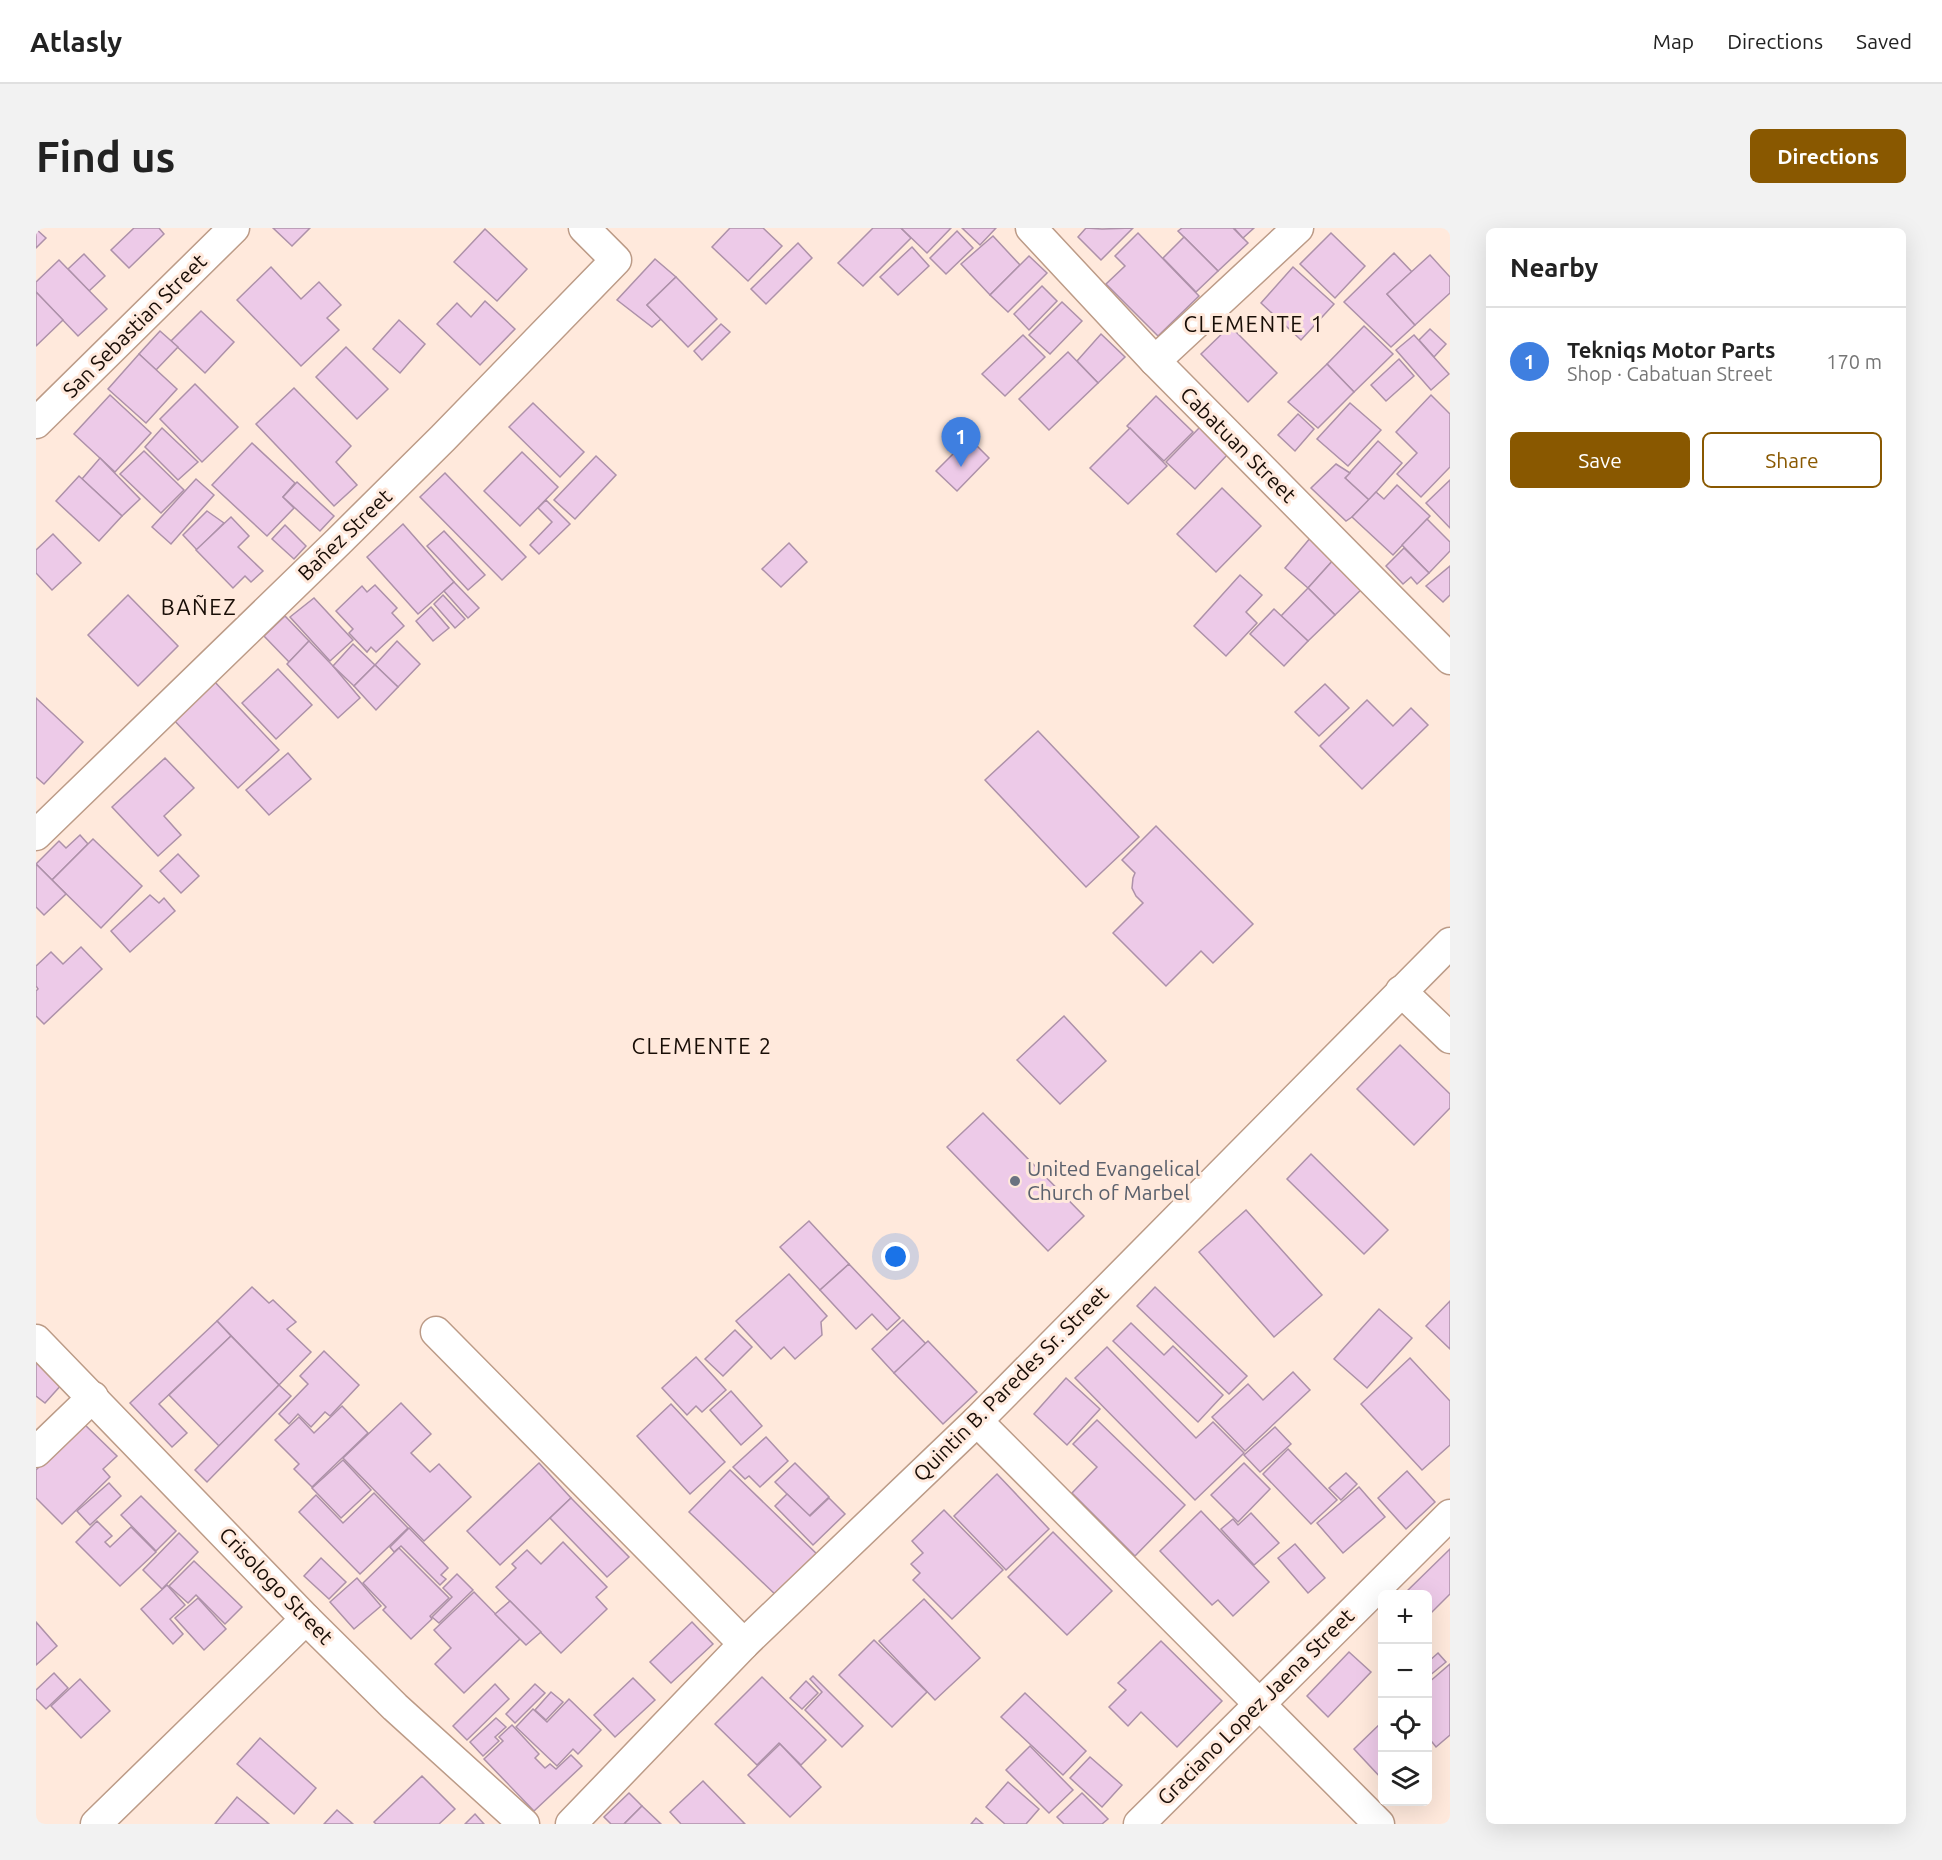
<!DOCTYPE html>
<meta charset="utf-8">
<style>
body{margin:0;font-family:Ubuntu,sans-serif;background:#f2f2f2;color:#222}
.controls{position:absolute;right:18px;bottom:18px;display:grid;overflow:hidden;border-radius:9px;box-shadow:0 6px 24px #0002}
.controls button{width:54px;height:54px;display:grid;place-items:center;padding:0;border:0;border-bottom:2px solid #e0e0e0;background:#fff;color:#222;font:30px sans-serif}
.you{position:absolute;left:860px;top:1029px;width:21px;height:21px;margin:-15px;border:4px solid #fff;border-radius:50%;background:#1a73e8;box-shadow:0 0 0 9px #1a73e833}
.badge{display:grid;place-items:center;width:39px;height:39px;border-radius:50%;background:#895800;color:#fff;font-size:20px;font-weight:700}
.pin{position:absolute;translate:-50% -50px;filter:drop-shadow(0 2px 3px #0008)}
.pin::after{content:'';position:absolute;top:32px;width:21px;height:18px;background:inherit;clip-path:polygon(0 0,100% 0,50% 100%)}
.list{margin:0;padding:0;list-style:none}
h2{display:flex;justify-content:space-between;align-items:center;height:78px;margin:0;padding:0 24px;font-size:26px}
h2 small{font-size:20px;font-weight:400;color:#767676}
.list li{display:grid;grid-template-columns:39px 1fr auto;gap:18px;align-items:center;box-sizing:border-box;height:108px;padding:0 24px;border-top:2px solid #e0e0e0}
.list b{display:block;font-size:22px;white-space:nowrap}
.list p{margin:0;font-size:20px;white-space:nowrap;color:#767676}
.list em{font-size:20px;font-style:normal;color:#767676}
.actions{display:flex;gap:12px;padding:18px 24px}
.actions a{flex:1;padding:14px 0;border:2px solid #895800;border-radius:9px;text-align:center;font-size:21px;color:#895800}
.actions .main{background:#895800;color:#fff}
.icon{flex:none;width:33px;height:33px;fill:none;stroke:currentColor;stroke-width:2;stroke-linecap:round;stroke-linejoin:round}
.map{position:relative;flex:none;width:1414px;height:1596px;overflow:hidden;border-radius:9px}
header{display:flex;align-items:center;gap:36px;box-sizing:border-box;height:84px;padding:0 30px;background:#fff;border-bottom:2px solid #e0e0e0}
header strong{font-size:28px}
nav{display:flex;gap:33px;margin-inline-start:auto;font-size:21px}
.intro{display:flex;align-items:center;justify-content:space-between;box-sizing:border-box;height:144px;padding:0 36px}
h1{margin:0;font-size:42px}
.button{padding:15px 27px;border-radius:9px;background:#895800;color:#fff;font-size:21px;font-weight:700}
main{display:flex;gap:36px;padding:0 36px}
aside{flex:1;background:#fff;border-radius:9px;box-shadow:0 6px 24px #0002}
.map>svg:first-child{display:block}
</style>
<header>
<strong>Atlasly</strong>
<nav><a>Map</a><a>Directions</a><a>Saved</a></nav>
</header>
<div class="intro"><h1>Find us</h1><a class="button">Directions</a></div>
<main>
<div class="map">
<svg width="1414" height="1596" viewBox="0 0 1414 1596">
<rect width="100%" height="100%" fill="#ffe9dc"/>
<g fill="#edcae8" stroke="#ad91a9" stroke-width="1.5">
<polygon points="98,0 123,0 128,6 93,40 75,22"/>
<polygon points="237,0 274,0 256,18"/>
<polygon points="694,0 727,0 746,18 712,53 676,19"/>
<polygon points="837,0 865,0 875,10 827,58 802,35"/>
<polygon points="865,0 915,0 891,25"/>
<polygon points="926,0 960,0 944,17"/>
<polygon points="1050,0 1066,1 1097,0 1065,32 1042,9"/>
<polygon points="1146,0 1197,0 1212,15 1182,43 1142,3"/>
<polygon points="1198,0 1218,0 1207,10"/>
<polygon points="0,1 10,10 0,20"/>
<polygon points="449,1 491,41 461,73 418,34"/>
<polygon points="921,3 937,20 910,46 894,30"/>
<polygon points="1102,5 1163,68 1122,108 1070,56 1089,38 1079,28"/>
<polygon points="1295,5 1329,38 1299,70 1264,36"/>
<polygon points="957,8 984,37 954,67 925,36"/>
<polygon points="1148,9 1182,43 1160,64 1127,30"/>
<polygon points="762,15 776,30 730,76 715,61"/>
<polygon points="876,19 893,38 862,67 844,49"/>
<polygon points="1358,25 1376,44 1351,66 1379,97 1355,119 1308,74"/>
<polygon points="48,26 69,48 53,63 32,41"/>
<polygon points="1394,27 1414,49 1414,65 1379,97 1351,66"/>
<polygon points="993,28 1011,45 972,84 954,67"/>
<polygon points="619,31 640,49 611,77 625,91 616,99 581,72"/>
<polygon points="23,32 71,81 42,108 0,64 0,54"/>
<polygon points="235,39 265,71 283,54 305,77 291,90 303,102 265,138 201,72"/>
<polygon points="1257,39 1298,76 1265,112 1225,75"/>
<polygon points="640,49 681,91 652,119 611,77"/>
<polygon points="1006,58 1021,73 993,102 978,86"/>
<polygon points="0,64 27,92 0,118"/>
<polygon points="449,73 479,101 444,137 401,96 421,75 435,89"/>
<polygon points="1026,74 1046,93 1014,126 993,107"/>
<polygon points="165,83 198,114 169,145 135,113"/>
<polygon points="363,92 389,116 364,145 337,121"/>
<polygon points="685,96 694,104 666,132 658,123"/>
<polygon points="1194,98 1241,145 1212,174 1165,126"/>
<polygon points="1328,98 1357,126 1318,164 1291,136"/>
<polygon points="1394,101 1410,116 1398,129 1383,112"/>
<polygon points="124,103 142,119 120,142 103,126"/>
<polygon points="1065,106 1089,129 1062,155 1041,133"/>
<polygon points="987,107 1009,129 969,168 946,146"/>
<polygon points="1378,107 1413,146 1395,162 1360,122"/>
<polygon points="310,119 352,161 321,191 280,149"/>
<polygon points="1032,124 1062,155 1013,202 983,171"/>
<polygon points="103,126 141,161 110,195 72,161"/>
<polygon points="1363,131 1378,148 1350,173 1335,157"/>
<polygon points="1291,136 1318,164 1282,200 1252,174"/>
<polygon points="159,156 202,199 166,234 124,191"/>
<polygon points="258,160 315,218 300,234 321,257 298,278 220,196"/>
<polygon points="74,167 115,205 79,244 38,206"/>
<polygon points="1395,167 1414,186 1414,239 1385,269 1361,246 1381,225 1360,204"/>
<polygon points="1120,168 1157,204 1128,233 1091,198"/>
<polygon points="497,175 548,224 524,249 473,199"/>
<polygon points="1314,175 1345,202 1312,238 1281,211"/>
<polygon points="1262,186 1278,201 1259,223 1242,207"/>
<polygon points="1164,199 1192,226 1159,261 1130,234"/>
<polygon points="126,200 162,234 142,252 109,219"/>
<polygon points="1094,200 1131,238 1092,276 1054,240"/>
<polygon points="933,210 953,230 921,263 900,243"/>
<polygon points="1342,213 1366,235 1333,272 1309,250"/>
<polygon points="216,215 259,255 247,269 258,280 231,308 176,257"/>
<polygon points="108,223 148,262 125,285 84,246"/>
<polygon points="486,224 522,259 484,298 448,263"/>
<polygon points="560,228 580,247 539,291 518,272"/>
<polygon points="64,230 104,271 86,288 46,251"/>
<polygon points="1300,236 1314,245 1309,250 1333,272 1316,289 1310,293 1275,260"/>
<polygon points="409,245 490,329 466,352 384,269"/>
<polygon points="43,248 86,288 63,313 20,273"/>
<polygon points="160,251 178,267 135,316 116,299"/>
<polygon points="1414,252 1414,300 1390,275"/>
<polygon points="261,254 298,288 284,303 247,269"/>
<polygon points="1361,257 1394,288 1357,327 1316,289 1340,264 1348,271"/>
<polygon points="1186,260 1225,298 1180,344 1141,306"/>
<polygon points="510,272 534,296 503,326 494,317 516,294 502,280"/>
<polygon points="171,283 188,295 161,322 147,307"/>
<polygon points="195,289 213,308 202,319 227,343 215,354 209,348 197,360 160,322"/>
<polygon points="1391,291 1414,314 1414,323 1393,345 1366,317"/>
<polygon points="367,296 418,354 382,386 331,329"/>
<polygon points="249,297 270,318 258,331 236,311"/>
<polygon points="408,303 449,347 432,362 391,318"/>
<polygon points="17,306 45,335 16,362 0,345 0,322"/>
<polygon points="1275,309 1299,330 1272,360 1249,340"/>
<polygon points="753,315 771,334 745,359 726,341"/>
<polygon points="1368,320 1393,345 1381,356 1375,349 1367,356 1350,338"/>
<polygon points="1299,330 1328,359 1299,387 1272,360"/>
<polygon points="1414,338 1414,367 1407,374 1390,358"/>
<polygon points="1204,347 1226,367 1210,384 1221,395 1190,428 1158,398"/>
<polygon points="418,354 443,380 432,390 408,363"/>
<polygon points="339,357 361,380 356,385 368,398 340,424 335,419 331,424 313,405 317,401 300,383 326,358 331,364"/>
<polygon points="1272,360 1299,387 1272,413 1245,388"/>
<polygon points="92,367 142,418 102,458 52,407"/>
<polygon points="407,367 429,391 419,400 398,376"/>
<polygon points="278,370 317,412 294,433 254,389"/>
<polygon points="395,379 413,400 397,413 380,393"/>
<polygon points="1238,381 1272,413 1248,438 1214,406"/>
<polygon points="249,388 273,413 253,434 228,408"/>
<polygon points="273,413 297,438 324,470 302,490 251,436"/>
<polygon points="361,413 384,436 362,459 339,437"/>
<polygon points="317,416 339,437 318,458 297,438"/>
<polygon points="339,437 362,459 340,482 318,458"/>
<polygon points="242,441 276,477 240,511 206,475"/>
<polygon points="177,452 243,522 202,560 136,490"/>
<polygon points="1289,456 1313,480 1283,508 1259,484"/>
<polygon points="0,470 47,514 8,556 0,549"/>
<polygon points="1331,472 1357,498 1375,480 1392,497 1326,561 1284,518"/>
<polygon points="1002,503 1103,609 1050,659 949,552"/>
<polygon points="252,525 275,551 233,587 210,562"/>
<polygon points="129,530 158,560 128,588 145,607 122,628 76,579"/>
<polygon points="1120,598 1217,696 1177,735 1165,723 1130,758 1077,705 1107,675 1100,668 1096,660 1097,650 1099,645 1086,632"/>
<polygon points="44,607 52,616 16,652 0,636 23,613 30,620"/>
<polygon points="57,611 106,658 65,700 16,652"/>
<polygon points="142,626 163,648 145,665 124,643"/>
<polygon points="0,636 30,666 8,687 0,679"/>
<polygon points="114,667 123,675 128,670 139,683 94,724 75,703"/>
<polygon points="45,719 66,741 8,796 0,788 0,763 2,761 0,758 0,738 15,724 27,736"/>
<polygon points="1028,788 1070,833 1024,876 981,832"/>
<polygon points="1364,817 1414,866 1414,880 1378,917 1321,861"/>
<polygon points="947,885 1048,988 1012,1023 911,919"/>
<polygon points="1275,926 1352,1002 1328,1026 1251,951"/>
<polygon points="1210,982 1286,1067 1238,1109 1163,1024"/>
<polygon points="773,993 813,1036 784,1062 744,1019"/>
<polygon points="813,1036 864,1090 851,1102 836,1086 820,1101 784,1062"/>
<polygon points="753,1046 791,1088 785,1094 786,1107 759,1131 748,1119 735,1131 700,1093"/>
<polygon points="216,1059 233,1075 237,1072 260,1094 251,1101 275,1124 243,1157 181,1093"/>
<polygon points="1119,1059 1211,1148 1193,1166 1101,1078"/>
<polygon points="1414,1073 1414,1121 1390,1098"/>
<polygon points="1343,1081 1376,1110 1331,1160 1298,1131"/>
<polygon points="867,1092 890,1116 858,1145 836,1121"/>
<polygon points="181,1093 195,1108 123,1176 151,1205 136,1219 94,1175"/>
<polygon points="1095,1095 1128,1127 1137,1118 1187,1167 1162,1194 1077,1113"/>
<polygon points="699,1102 716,1119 687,1148 669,1131"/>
<polygon points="195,1108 243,1157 183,1218 133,1167"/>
<polygon points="892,1113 941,1164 907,1196 858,1145"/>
<polygon points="1071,1119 1160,1210 1177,1194 1208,1225 1159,1272 1039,1150"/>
<polygon points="288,1123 323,1157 294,1188 289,1184 275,1199 262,1186 253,1196 243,1186 272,1156 264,1148"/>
<polygon points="660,1129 690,1162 666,1184 660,1178 651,1187 626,1160"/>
<polygon points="1374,1130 1414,1173 1414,1217 1386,1242 1325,1176"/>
<polygon points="0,1131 27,1155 9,1175 0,1168"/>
<polygon points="1257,1144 1274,1162 1209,1223 1176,1189 1212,1156 1227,1172"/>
<polygon points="1030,1150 1064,1181 1031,1217 998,1186"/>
<polygon points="243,1157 255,1168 171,1254 159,1242"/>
<polygon points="695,1163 726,1198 705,1217 674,1182"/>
<polygon points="365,1175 395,1206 375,1225 394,1244 403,1236 435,1269 388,1313 307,1230"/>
<polygon points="635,1176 689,1234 654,1266 601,1208"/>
<polygon points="306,1178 332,1205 276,1259 258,1241 263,1236 239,1212 263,1189 278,1205"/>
<polygon points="1061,1192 1149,1277 1099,1328 1036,1265 1061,1239 1037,1216"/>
<polygon points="47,1195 81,1228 67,1241 74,1249 26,1296 0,1270 0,1242"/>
<polygon points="1239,1199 1255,1216 1224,1244 1208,1227"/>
<polygon points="730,1209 752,1233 724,1259 713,1248 709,1251 697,1239"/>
<polygon points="1252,1221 1301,1272 1275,1296 1227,1246"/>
<polygon points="307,1232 335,1262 305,1290 276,1260"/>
<polygon points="503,1235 535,1270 464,1337 431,1303"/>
<polygon points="759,1235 793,1269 773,1288 739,1254"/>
<polygon points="1208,1235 1234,1261 1202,1294 1175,1267"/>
<polygon points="694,1242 784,1329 743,1370 653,1284"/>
<polygon points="1371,1243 1399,1274 1370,1301 1342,1270"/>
<polygon points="1310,1245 1321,1256 1305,1272 1293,1260"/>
<polygon points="961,1246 1013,1301 970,1342 918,1288"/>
<polygon points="73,1255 85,1268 54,1297 41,1283"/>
<polygon points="1323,1259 1349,1289 1307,1325 1281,1295"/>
<polygon points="338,1265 372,1300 324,1346 263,1284 280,1267 307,1295"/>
<polygon points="751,1266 774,1288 793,1270 809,1286 777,1317 739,1278"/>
<polygon points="105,1268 140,1303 120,1323 85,1287"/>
<polygon points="535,1270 593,1329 571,1349 514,1290"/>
<polygon points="908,1282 967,1342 916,1391 877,1352 884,1345 875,1336 887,1325 876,1313"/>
<polygon points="1165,1283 1233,1354 1197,1388 1182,1372 1176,1377 1124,1323"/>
<polygon points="1215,1285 1243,1315 1218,1337 1185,1301 1197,1291 1202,1297"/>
<polygon points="61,1293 76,1308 69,1314 74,1319 95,1299 120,1324 84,1358 40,1314"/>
<polygon points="373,1300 412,1340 405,1347 410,1351 404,1357 365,1318 358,1324 354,1319"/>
<polygon points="1017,1304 1076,1363 1031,1407 972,1349"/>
<polygon points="143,1305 162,1324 126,1361 107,1342"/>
<polygon points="527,1314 571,1359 560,1369 571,1381 525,1425 460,1359 480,1340 476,1336 491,1322 505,1336"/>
<polygon points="1259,1316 1289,1350 1272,1365 1242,1330"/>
<polygon points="363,1320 413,1370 394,1388 396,1391 375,1411 347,1382 350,1379 327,1355"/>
<polygon points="1414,1321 1414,1366 1392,1388 1392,1366 1368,1366"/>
<polygon points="285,1330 310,1354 293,1371 268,1348"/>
<polygon points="158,1333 206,1379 189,1396 160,1367 152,1375 133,1358"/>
<polygon points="421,1346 437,1362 403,1395 396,1389 416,1369 407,1360"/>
<polygon points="321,1350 345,1378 318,1401 294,1374"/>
<polygon points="131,1357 149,1377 134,1391 147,1406 137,1416 105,1381"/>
<polygon points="438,1364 484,1411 428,1465 399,1436 415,1420 398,1402"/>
<polygon points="162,1370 190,1401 168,1422 139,1390"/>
<polygon points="888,1371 944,1430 899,1472 843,1413"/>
<polygon points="474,1373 505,1404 490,1417 459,1386"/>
<polygon points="0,1394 21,1418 0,1437"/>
<polygon points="656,1394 677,1416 635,1455 614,1434"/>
<polygon points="838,1412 891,1464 856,1499 803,1447"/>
<polygon points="1125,1413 1186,1473 1141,1519 1105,1484 1092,1498 1073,1479 1090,1462 1082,1455"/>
<polygon points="1313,1424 1335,1444 1292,1489 1271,1468"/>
<polygon points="1402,1425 1410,1434 1392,1449 1392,1434"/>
<polygon points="1414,1436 1414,1507 1400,1519 1392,1509 1392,1455"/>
<polygon points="18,1445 32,1460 10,1481 0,1471 0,1462"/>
<polygon points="777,1448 827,1498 806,1519 769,1482 786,1464 774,1451"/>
<polygon points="726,1449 790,1512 765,1537 743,1515 721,1537 679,1496"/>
<polygon points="597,1450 619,1472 579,1509 558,1487"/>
<polygon points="44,1451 74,1483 45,1510 15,1478"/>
<polygon points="770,1453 782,1465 766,1481 754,1470"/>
<polygon points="459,1456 473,1471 431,1512 417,1498"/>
<polygon points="499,1456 509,1465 479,1495 470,1486"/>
<polygon points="515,1464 527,1474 510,1492 499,1482"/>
<polygon points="989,1465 1050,1523 1027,1547 965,1489"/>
<polygon points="533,1471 565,1502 542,1526 537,1521 521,1538 480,1499 497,1481 511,1494"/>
<polygon points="460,1490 470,1499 459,1509 463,1513 447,1528 434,1514"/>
<polygon points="1346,1494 1346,1551 1318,1521"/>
<polygon points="476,1497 503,1526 499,1530 509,1540 514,1536 520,1541 535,1527 546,1538 498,1583 448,1531 467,1513 463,1509"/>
<polygon points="224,1510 280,1560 258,1586 201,1536"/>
<polygon points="744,1516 785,1559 754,1589 712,1547"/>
<polygon points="994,1518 1037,1562 1013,1585 970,1542"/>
<polygon points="1054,1529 1086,1557 1066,1579 1034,1550"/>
<polygon points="386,1548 419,1581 403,1596 340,1596 338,1594"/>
<polygon points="667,1553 709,1596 645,1596 634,1584"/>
<polygon points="972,1554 1003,1581 990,1596 969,1596 950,1579"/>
<polygon points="593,1565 606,1578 588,1596 575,1596 568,1589"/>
<polygon points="1046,1565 1072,1591 1066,1596 1028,1596 1021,1589"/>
<polygon points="201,1569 233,1596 179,1596"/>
<polygon points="606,1578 625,1596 588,1596"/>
<polygon points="301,1582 317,1596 288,1596"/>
<polygon points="439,1586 448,1596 429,1596"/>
<polygon points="940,1590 947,1596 935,1596"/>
</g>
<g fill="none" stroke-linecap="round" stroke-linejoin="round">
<defs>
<g id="minor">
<polyline points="995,0 1119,133 1414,431"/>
<polyline points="1119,133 1262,0"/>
<polyline points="0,195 198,0"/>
<polyline points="0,607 303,313 407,210 580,32 548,0"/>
<polyline points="1365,763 1414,810"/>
<polyline points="400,1104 708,1416"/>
<polyline points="0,1112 270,1391 359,1479 488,1596"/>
<polyline points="941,1193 1343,1596"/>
<polyline points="0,1224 57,1169"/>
<polyline points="60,1596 270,1391"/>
<polyline points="535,1596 708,1416 941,1193 1414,715"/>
<polyline points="1103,1596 1414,1287"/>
</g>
</defs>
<use href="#minor" stroke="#bc9b87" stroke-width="33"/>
<use href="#minor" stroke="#fff" stroke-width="30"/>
</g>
<circle fill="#6b7280" stroke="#ffe9dc" stroke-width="2" cx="979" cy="953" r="6"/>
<g text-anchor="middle" stroke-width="6" stroke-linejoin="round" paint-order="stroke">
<g font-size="21" fill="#180d06" stroke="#ffe9dc">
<text transform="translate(99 98) rotate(-45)" y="7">San Sebastian Street</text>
<text transform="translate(1202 217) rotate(45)" y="7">Cabatuan Street</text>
<text transform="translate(309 307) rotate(-44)" y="7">Bañez Street</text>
<text transform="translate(975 1156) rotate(-45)" y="7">Quintin B. Paredes Sr. Street</text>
<text transform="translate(240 1358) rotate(46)" y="7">Crisologo Street</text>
<text transform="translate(1220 1479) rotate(-45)" y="7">Graciano Lopez Jaena Street</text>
</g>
<g font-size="21" fill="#5b616d" stroke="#ffe9dc" text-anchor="start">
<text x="991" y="948">United Evangelical<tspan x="991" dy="24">Church of Marbel</tspan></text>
</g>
<g font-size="22" letter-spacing="1.5" fill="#180d06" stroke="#ffe9dc">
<text x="1218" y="104">CLEMENTE 1</text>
<text x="163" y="387">BAÑEZ</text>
<text x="666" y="826">CLEMENTE 2</text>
</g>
</g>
</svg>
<div class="controls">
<button>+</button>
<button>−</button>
<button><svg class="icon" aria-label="locate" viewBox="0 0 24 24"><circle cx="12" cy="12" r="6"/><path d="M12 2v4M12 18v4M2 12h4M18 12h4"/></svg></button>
<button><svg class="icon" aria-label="layers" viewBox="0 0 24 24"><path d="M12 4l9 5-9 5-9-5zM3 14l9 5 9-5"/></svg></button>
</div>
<div class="you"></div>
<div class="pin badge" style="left:925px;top:239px;background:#3f7fe0">1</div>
</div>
<aside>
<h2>Nearby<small></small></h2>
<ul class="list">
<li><span class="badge" style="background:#3f7fe0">1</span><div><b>Tekniqs Motor Parts</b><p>Shop · Cabatuan Street</p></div><em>170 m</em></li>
</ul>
<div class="actions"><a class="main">Save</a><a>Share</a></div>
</aside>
</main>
